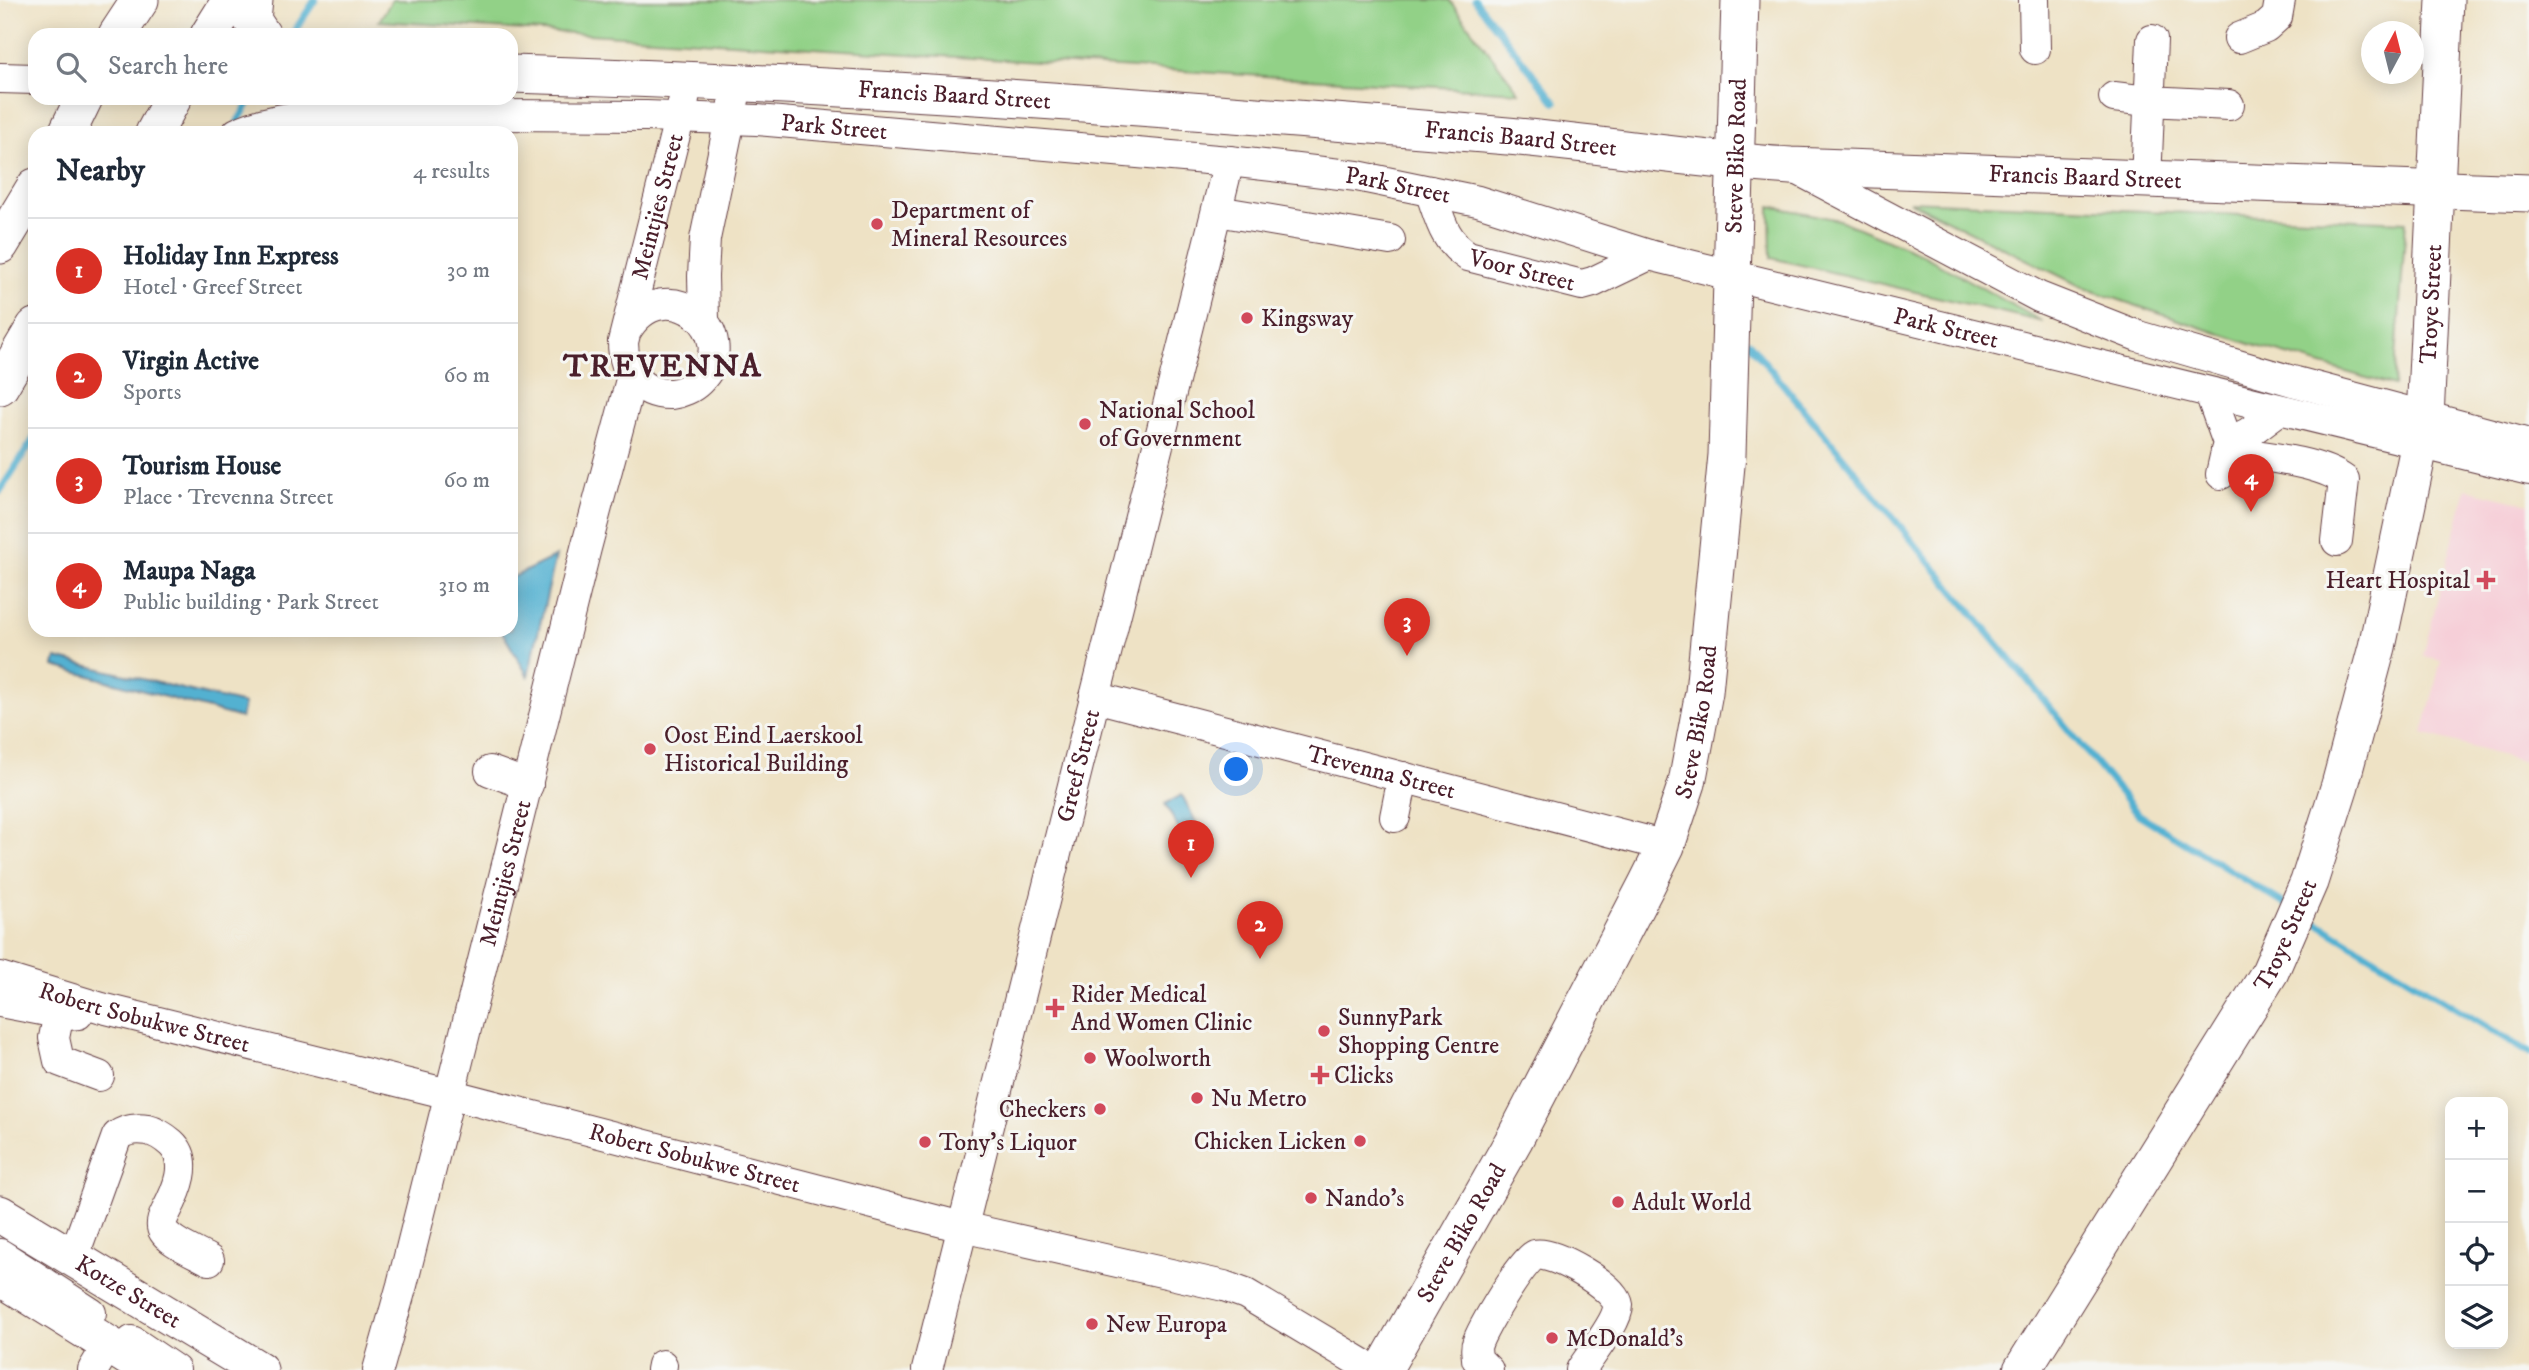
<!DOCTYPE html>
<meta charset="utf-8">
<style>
body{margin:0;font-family:"IM FELL DW Pica",serif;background:#f2f2f3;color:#1f2937}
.controls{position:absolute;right:21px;bottom:21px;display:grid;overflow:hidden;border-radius:14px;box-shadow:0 4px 18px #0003}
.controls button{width:63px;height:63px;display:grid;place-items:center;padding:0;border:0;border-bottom:2px solid #e0e1e3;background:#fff;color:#1f2937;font:35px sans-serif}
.compass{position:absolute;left:2361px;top:21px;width:63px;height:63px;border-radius:50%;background:#fff;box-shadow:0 4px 18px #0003;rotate:7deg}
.you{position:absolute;left:1237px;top:770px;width:24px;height:24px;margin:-18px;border:5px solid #fff;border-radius:50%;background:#1a73e8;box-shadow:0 0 0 10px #1a73e833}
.badge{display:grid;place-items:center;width:46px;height:46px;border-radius:50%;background:#d93025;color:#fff;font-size:23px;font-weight:700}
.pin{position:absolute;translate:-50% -58px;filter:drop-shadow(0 2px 4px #0008)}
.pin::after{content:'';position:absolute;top:37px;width:24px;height:21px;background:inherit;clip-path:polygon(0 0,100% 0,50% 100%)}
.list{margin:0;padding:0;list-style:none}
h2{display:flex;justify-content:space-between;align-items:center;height:91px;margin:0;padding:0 28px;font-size:30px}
h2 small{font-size:23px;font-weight:400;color:#747a83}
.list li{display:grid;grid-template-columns:46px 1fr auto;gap:21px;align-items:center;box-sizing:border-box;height:105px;padding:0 28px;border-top:2px solid #e0e1e3}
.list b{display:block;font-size:26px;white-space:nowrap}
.list p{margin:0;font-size:23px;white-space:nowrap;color:#747a83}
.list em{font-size:23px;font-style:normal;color:#747a83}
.icon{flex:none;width:38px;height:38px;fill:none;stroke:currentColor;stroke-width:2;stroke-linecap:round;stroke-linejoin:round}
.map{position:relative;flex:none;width:2529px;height:1370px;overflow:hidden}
.search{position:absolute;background:#fff;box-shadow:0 4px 18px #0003;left:28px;top:28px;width:490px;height:77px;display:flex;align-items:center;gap:18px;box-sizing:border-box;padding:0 24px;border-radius:21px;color:#747a83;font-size:26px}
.panel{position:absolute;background:#fff;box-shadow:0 4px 18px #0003;left:28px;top:126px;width:490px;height:511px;border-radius:21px}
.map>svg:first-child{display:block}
</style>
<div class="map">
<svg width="2529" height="1370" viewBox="0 0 2529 1370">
<rect width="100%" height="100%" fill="#f6f6f2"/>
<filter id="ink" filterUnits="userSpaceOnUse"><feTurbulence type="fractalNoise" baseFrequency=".0143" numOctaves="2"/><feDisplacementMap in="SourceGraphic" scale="14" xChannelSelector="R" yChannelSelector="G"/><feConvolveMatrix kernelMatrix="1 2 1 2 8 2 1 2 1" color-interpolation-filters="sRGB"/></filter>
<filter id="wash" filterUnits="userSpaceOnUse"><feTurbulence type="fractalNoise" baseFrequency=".00686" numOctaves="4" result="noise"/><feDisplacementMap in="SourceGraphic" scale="28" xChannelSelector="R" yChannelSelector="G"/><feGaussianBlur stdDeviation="1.57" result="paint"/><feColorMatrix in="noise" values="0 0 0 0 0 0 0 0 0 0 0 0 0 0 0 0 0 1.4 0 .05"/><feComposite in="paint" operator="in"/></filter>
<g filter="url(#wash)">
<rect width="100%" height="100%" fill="#eee2c5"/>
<polygon fill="#f6cfd8" points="2466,489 2529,504 2529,763 2423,734 2441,660 2423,656"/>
<g fill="#92d187" stroke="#6e7859" stroke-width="2">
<polygon points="392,0 1449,0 1519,92 379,21"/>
<polygon points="1909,201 2406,222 2394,386 2253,345 2084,288"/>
<polygon points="1770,206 1839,220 1919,253 2043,322 1771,258"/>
</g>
<g fill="#52b1d1" stroke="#4e687e" stroke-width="2">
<polygon points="556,556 528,676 501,630 511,630 511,578"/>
<polygon points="56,658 244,704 241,718 54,666"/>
<polygon points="1182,795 1198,826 1182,835 1165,804"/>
</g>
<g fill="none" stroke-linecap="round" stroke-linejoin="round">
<g stroke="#52b1d1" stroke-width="7">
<polyline points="1475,0 1555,102"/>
<polyline points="292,35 315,0"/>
<polyline points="238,121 252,98"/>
<polyline points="1748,342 2138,814 2286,905"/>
<polyline points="0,491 35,437"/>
<polyline points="2306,916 2529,1053"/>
</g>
</g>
</g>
<g filter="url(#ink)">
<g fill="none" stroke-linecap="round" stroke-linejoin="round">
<defs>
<g id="minor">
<polyline points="2034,0 2035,49"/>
<polyline points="2239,38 2266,27 2277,17 2280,0"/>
<polyline points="0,78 35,79"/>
<polyline points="2114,97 2148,101 2229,105"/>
<path id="s1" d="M237 133C265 120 293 117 323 114L646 116 757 120 1229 161 1357 176 1478 201 1649 255 2529 470"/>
<polyline points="1791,166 2039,297 2138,336 2296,382 2529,444"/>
<polyline points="2146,181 2152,40"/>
<path id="s2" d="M1430 191C1440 218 1443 240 1468 256L1582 285 1593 282 1649 255"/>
<polyline points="1217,211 1390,240"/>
<polyline points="704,321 703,276 705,239 734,100"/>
<path id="s3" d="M626 331C665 265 747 334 699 381 692 388 681 393 671 394 640 395 623 370 623 342L684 99"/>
<polyline points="2210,393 2228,443 2221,474"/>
<polyline points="2228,443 2248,433 2279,410"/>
<path d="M2226 451C2258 456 2319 461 2344 480L2337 541"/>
<path id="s4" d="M1095 697 1666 846"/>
<polyline points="490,771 528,785"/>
<polyline points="1395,817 1403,777"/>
<path id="s5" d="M0 977 102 1008 449 1094 962 1227 1224 1286 1246 1294 1373 1370"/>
<polyline points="0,1002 68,1015 78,1014"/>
<polyline points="59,1013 54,1038 59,1061 99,1076"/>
<polyline points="0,1254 91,1313"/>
<path d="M73 1258 117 1136C126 1129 136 1128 148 1130 157 1132 164 1137 171 1143 191 1161 177 1191 166 1212 164 1216 161 1221 162 1227 164 1240 197 1253 209 1260"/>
<polyline points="132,1341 175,1370"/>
<polyline points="93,1370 108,1345"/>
<path id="s6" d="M378 1370 402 1285 586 548 632 376"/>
<polyline points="661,1370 662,1365"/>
<path id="s7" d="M927 1370 1229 161"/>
<path d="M1488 1370 1477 1359C1477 1354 1475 1348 1477 1344 1481 1330 1523 1259 1535 1255 1552 1250 1616 1287 1618 1305 1619 1320 1590 1356 1581 1370"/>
</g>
<g id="major">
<polyline points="254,0 252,20 262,35"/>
<polyline points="117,35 140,0"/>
<polyline points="209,35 231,0"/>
<path id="s8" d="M511 74C840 83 1168 108 1496 135 1595 143 1692 160 1791 166L2529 193"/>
<polyline points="67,133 84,98"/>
<polyline points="154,133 173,98"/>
<polyline points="0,245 35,187"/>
<polyline points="0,386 35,327"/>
<path id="s9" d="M0 1214 259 1370"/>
<polyline points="0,1277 149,1370"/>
<path id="s10" d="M1383 1370 1515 1138 1647 884 1666 846 1687 783 1704 692 1727 455 1740 0"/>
<path id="s11" d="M2022 1370 2270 972 2309 882 2340 785 2377 647 2425 418 2445 0"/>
</g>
</defs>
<use href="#minor" stroke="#633c42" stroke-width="32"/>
<use href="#major" stroke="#633c42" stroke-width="39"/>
<use href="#minor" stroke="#fff" stroke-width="30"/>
<use href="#major" stroke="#fff" stroke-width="37"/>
</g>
</g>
<g fill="#d1495b" stroke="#f6f6f2" stroke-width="2.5">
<circle cx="877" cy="224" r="7"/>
<circle cx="1247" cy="318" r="7"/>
<circle cx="1085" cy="424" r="7"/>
<path d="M2482.5 569.5h7v7h7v7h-7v7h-7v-7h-7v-7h7z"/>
<circle cx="650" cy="749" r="7"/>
<path d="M1051.5 997.5h7v7h7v7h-7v7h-7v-7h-7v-7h7z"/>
<circle cx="1324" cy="1031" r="7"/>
<circle cx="1090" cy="1058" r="7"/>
<path d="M1316.5 1064.5h7v7h7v7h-7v7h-7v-7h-7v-7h7z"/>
<circle cx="1197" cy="1098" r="7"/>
<circle cx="1100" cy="1109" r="7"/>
<circle cx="1360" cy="1141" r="7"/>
<circle cx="925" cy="1142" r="7"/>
<circle cx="1311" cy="1198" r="7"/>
<circle cx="1618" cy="1202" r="7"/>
<circle cx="1092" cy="1324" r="7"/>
<circle cx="1552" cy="1338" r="7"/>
</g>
<g text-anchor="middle" stroke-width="6" stroke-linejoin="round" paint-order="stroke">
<g font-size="24" fill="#4a1f2b" stroke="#f6f6f2">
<text dy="8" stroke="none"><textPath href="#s8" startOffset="444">Francis Baard Street</textPath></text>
<text dy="8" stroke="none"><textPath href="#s1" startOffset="600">Park Street</textPath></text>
<text dy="8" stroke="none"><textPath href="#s8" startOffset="1012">Francis Baard Street</textPath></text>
<text dy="8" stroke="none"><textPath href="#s10" startOffset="1292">Steve Biko Road</textPath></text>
<text dy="8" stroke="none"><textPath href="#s8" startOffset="1578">Francis Baard Street</textPath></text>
<text dy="8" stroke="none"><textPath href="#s1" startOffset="1167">Park Street</textPath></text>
<text dy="8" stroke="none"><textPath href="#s3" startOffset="410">Meintjies Street</textPath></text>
<text dy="8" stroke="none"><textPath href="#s2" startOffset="133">Voor Street</textPath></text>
<text dy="8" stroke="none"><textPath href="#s11" startOffset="1160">Troye Street</textPath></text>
<text dy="8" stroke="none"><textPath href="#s1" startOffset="1734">Park Street</textPath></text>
<text dy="8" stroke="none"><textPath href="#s10" startOffset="724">Steve Biko Road</textPath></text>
<text dy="8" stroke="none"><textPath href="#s7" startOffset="623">Greef Street</textPath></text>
<text dy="8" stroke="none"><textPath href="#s4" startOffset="296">Trevenna Street</textPath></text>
<text dy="8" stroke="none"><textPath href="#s6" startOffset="513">Meintjies Street</textPath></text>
<text dy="8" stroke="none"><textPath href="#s11" startOffset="509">Troye Street</textPath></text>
<text dy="8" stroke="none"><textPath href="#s5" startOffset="150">Robert Sobukwe Street</textPath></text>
<text dy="8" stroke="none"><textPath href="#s5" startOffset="718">Robert Sobukwe Street</textPath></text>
<text dy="8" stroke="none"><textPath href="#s10" startOffset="158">Steve Biko Road</textPath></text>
<text dy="8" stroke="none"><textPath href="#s9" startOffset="150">Kotze Street</textPath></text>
</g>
<g font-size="24" fill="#4a1f2b" stroke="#f6f6f2" text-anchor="start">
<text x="891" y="218">Department of<tspan x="891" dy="28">Mineral Resources</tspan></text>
<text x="1261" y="326">Kingsway</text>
<text x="1099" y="418">National School<tspan x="1099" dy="28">of Government</tspan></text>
<text x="2470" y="588" text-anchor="end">Heart Hospital</text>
<text x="664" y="743">Oost Eind Laerskool<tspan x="664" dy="28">Historical Building</tspan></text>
<text x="1071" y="1002">Rider Medical<tspan x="1071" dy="28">And Women Clinic</tspan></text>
<text x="1338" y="1025">SunnyPark<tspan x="1338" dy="28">Shopping Centre</tspan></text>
<text x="1104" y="1066">Woolworth</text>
<text x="1334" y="1083">Clicks</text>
<text x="1211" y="1106">Nu Metro</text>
<text x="1086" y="1117" text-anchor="end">Checkers</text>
<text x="1346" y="1149" text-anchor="end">Chicken Licken</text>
<text x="939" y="1150">Tony's Liquor</text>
<text x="1325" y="1206">Nando's</text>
<text x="1632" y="1210">Adult World</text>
<text x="1106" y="1332">New Europa</text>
<text x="1566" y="1346">McDonald's</text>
</g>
<g font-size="32" font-weight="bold" letter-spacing="2" fill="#4a1f2b" stroke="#f6f6f2">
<text x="663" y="376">TREVENNA</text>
</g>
</g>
</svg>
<div class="controls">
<button>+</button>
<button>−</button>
<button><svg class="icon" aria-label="locate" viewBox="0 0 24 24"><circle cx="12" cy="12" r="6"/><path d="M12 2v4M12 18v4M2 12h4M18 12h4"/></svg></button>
<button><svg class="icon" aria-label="layers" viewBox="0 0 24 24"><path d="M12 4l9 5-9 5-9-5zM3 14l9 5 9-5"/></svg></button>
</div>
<svg class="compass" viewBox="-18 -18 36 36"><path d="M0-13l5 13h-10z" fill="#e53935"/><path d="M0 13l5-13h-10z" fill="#747a83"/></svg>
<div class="you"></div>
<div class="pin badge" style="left:1191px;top:878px">1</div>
<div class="pin badge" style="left:1260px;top:959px">2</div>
<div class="pin badge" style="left:1407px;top:656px">3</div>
<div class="pin badge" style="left:2251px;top:512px">4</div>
<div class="search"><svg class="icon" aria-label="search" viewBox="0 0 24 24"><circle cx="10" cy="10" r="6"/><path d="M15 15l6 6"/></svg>Search here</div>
<section class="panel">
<h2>Nearby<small>4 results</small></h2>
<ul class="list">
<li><span class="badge">1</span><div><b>Holiday Inn Express</b><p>Hotel · Greef Street</p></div><em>30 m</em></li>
<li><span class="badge">2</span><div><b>Virgin Active</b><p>Sports</p></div><em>60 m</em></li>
<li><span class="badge">3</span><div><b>Tourism House</b><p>Place · Trevenna Street</p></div><em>60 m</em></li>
<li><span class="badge">4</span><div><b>Maupa Naga</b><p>Public building · Park Street</p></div><em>310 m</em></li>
</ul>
</section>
</div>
